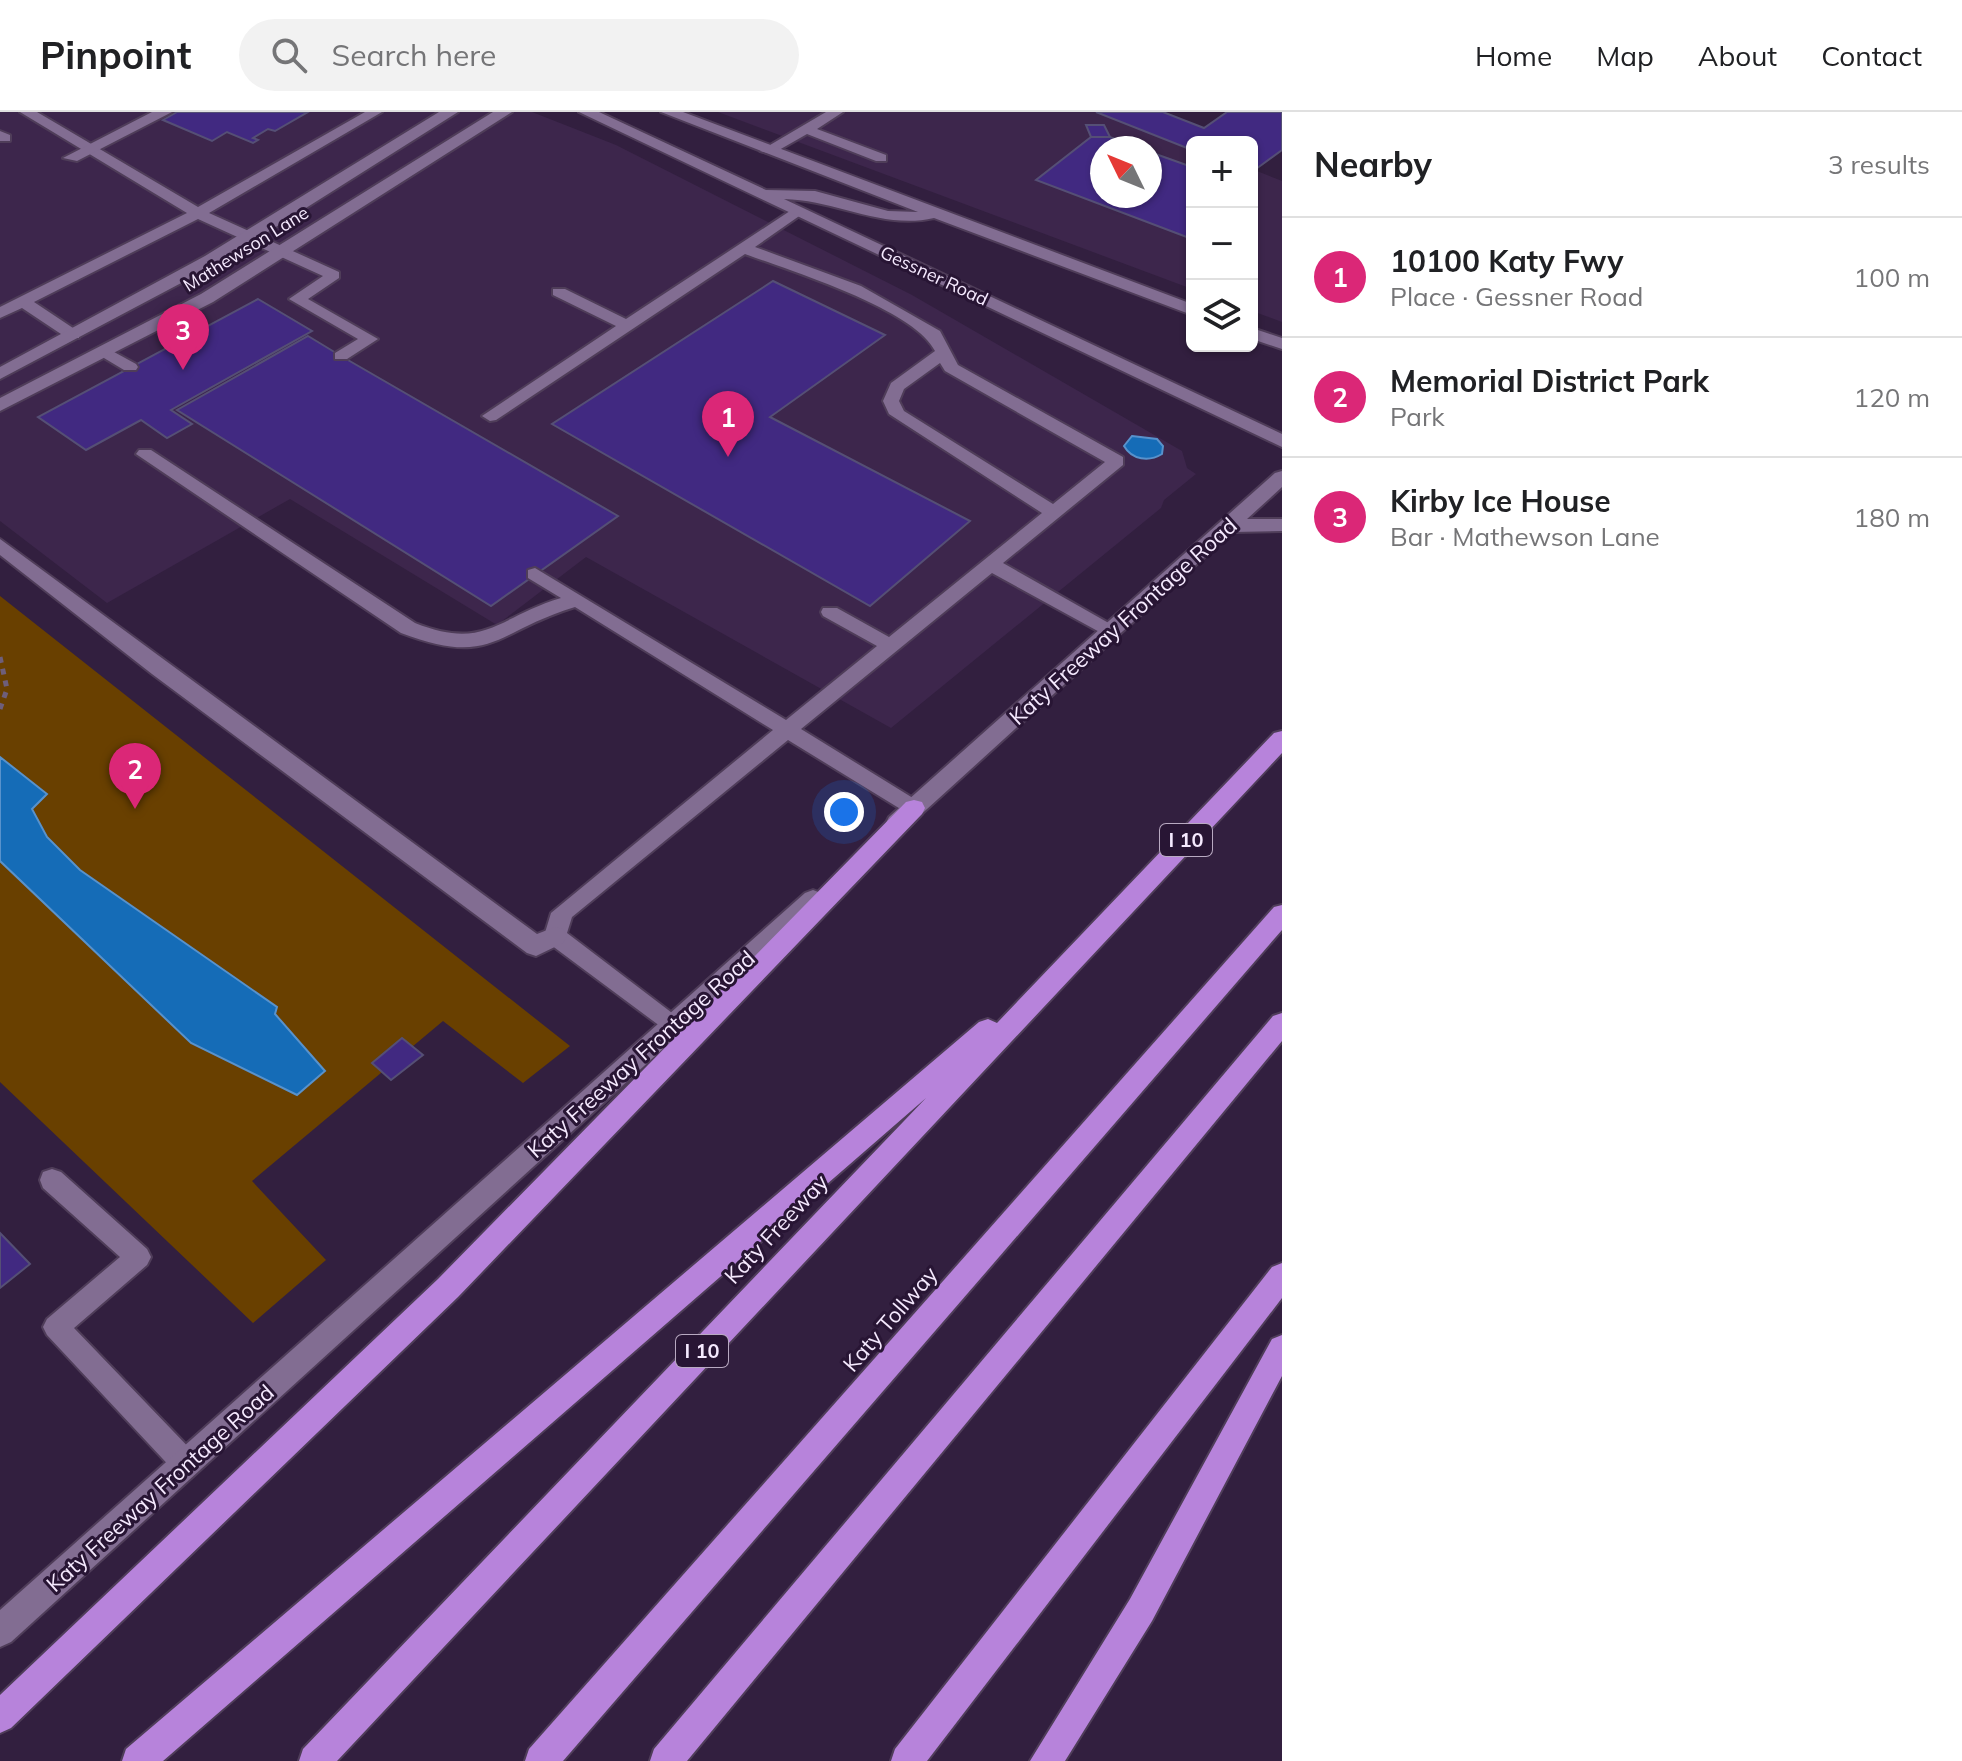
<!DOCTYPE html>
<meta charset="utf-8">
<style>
body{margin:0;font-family:Mulish,sans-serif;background:#f2f2f2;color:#202124}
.controls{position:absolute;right:24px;top:24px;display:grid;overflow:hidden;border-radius:12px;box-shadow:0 2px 6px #0004}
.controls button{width:72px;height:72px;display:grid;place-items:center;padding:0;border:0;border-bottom:2px solid #e0e0e0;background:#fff;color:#202124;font:40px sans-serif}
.compass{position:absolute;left:1090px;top:24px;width:72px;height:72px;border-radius:50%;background:#fff;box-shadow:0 2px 6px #0004;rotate:313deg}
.you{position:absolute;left:844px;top:700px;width:28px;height:28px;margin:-20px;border:6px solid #fff;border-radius:50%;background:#1a73e8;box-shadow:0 0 0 12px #1a73e833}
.badge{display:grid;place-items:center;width:52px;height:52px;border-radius:50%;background:#db2777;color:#fff;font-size:26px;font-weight:700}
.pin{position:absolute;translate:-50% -66px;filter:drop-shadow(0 2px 4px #0008)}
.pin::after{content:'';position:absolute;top:42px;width:28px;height:24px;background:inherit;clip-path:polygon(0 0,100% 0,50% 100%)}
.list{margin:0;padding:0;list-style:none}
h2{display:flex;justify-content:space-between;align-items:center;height:104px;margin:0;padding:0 32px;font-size:34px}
h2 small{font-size:26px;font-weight:400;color:#757577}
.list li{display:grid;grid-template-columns:52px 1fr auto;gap:24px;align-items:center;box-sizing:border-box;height:120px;padding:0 32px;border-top:2px solid #e0e0e0}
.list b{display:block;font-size:30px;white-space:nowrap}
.list p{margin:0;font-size:26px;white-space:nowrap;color:#757577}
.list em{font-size:26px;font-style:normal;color:#757577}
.icon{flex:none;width:44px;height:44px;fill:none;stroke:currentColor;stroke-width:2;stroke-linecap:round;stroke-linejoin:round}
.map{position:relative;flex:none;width:1282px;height:1649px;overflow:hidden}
header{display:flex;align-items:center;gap:48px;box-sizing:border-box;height:112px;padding:0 40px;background:#fff;border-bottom:2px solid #e0e0e0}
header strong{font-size:38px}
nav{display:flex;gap:44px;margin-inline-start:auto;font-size:28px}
.search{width:560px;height:72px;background:#f2f2f2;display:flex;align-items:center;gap:20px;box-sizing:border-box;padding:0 28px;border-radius:44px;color:#757577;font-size:30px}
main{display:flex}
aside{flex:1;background:#fff}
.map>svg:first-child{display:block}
</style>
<header>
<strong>Pinpoint</strong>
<div class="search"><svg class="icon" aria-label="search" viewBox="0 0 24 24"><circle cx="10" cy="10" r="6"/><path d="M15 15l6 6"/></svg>Search here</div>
<nav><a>Home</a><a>Map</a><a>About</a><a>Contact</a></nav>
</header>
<main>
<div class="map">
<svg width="1282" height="1649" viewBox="0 0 1282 1649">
<rect width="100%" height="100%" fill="#321f3f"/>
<g fill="#3d264c" fill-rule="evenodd">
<polygon points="0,0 532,0 616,33 912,183 1182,339 1187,356 1196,362 1164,388 1161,396 891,616 586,445 497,513 290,387 107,491 0,409"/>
<path d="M718 0H1104L1192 34V177ZM1102 36H1150V84H1102Z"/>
<polygon points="1252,57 1282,69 1282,210 1252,199"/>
</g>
<polygon fill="#694000" points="0,484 570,934 523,971 443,909 252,1069 326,1148 253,1211 0,970"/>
<g fill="#156cb7" stroke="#5892cc" stroke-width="2">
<path d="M1132 324 1157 327 1163 334 1162 342C1149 350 1132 348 1124 334Z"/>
<polygon points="0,645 47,682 32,697 47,725 80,758 277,895 275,902 325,959 297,983 191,931 0,749"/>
</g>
<g fill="#412981" stroke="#554f75" stroke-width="2">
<polygon points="177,0 308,0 275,19 268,17 253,26 258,28 253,31 227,20 212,29 163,8"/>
<polygon points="1096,0 1163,0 1204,16 1227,0 1282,0 1282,38 1256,57 1252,56 1252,30 1192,30 1192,38"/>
<polygon points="1086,13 1104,13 1110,25 1091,25"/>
<polygon points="1091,25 1110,25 1140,36 1102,36 1102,84 1150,84 1150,40 1192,55 1192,127 1036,68"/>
<polygon points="773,169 885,223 770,305 970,409 870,494 552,312"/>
<polygon points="258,187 312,219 171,298 192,312 167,326 141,308 86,338 38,305"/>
<polygon points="308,224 341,244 618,404 491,494 177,298"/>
<polygon points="402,926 423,943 391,968 372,951"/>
<polygon points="0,1121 30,1152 0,1176"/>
</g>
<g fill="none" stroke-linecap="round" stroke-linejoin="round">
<defs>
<g id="service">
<polygon points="20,0 37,0 198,95 365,0 382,0 209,101 339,160 339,166 308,187 378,227 347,247 335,247 335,241 358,227 289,187 323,164 198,107 34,190 79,220 79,226 67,226 22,196 0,206 0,195 187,101"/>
<polygon points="826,0 843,0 817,17 886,43 886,49 876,49 807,22 772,42 760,39"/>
<polygon points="0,19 10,23 10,29 0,29"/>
<path d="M793 97 805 100 755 135 861 174 940 219 958 253 1123 345V353L1003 451 1121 518 1119 523H1105L992 461 801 617 921 691 924 696 921 701H907L788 628 572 805 567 821 680 907 683 914 680 921 672 923 547 830 544 824 551 801 773 618 575 495C495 519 493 556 401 521L136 342 139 338H151L415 511C486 539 497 505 561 486L528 466V458L535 456 786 608 877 534 823 504 821 500 823 496H837L889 525 1042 401 889 302 883 289 891 271 935 239C914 197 791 159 745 142L496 308 490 309 482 304 616 214 553 183V177H565L626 207ZM940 251 945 259 1105 350 1053 392 904 299 899 289 904 277Z"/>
<polygon points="105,235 136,252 138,255 136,258 124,258 99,243 97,240"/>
<polygon points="52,1057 61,1060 147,1137 151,1145 147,1153 74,1216 196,1343 200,1352 196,1361 186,1365 176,1361 47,1223 43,1215 47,1207 120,1145 43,1076 40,1068 43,1060"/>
</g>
<polygon id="pedestrian" points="152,0 172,0 77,49 63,46"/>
<g id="minor">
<polygon points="439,0 458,0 217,152 0,267 0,255 205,144"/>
<polygon points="493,0 512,0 213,190 0,299 0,286 201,182"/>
<polygon points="0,427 537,822 555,815 563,817 567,824 563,831 536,844 527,841 152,562 0,443"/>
</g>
<g id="secondary">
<path d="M579 0H599L766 78 815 79 888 99 918 100 661 0H683L1192 192V203L934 106C883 118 836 88 784 87L1282 322V335Z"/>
<polygon points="1252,216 1282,226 1282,237 1252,227"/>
<polygon points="1282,359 1282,375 1247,407 1282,407 1282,419 1232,420 905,717 889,717 886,711 889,705 1275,361"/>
<polygon points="813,778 821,781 825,787 821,793 11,1530 0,1535 0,1498 805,781"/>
</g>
<g id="motorway">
<polygon points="1282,619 1282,641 337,1649 299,1649 303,1637 926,986 163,1649 122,1649 126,1637 979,910 988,907 997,911 1274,621"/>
<polygon points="914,688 922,690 925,696 922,702 458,1185 11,1616 0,1621 0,1583 438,1167 906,690"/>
<polygon points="1282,793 1282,818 563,1649 525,1649 529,1637 1274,795"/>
<polygon points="1282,901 1282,929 687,1649 650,1649 654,1637 1273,904"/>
<polygon points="1282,1151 1282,1186 927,1649 891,1649 895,1637 1272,1155"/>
<polygon points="1282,1223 1282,1264 1152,1509 1065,1649 1030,1649 1130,1487 1272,1227"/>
</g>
</defs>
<use href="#service" stroke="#4f3d59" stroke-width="4"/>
<use href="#pedestrian" stroke="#4f3d59" stroke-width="4"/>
<use href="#minor" stroke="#4f3d59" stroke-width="4"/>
<use href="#secondary" stroke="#4f3d59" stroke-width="4"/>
<use href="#motorway" stroke="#4f3d59" stroke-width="4"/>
<polyline stroke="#6e5e7a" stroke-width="5" stroke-dasharray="6 6" stroke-linecap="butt" points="0,545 7,577 0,597"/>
<use href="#service" fill="#826d92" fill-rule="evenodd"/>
<use href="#pedestrian" fill="#826d92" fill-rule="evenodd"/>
<use href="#minor" fill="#826d92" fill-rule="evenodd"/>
<use href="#secondary" fill="#826d92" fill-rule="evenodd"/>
<use href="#motorway" fill="#b783db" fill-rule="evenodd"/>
</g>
<g text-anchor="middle" stroke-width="6" stroke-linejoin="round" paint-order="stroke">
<g font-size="18" fill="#f5e9fe" stroke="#281534">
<text transform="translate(246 137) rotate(-32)" y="6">Mathewson Lane</text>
<text transform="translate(934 164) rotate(25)" y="6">Gessner Road</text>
</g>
<g fill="#281534" stroke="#b8a9c1" stroke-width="2">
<rect x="1160" y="712" width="52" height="32" rx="6"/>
<rect x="676" y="1223" width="52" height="32" rx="6"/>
</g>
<g font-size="20" font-weight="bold" fill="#f5e9fe">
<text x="1186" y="735">I 10</text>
<text x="702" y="1246">I 10</text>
</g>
<g font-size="22" fill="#f5e9fe" stroke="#281534">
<text transform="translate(1123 509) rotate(-42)" y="8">Katy Freeway Frontage Road</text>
<text transform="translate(641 942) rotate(-42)" y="8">Katy Freeway Frontage Road</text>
<text transform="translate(776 1117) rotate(-47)" y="8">Katy Freeway</text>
<text transform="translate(890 1207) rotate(-49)" y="8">Katy Tollway</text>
<text transform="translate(160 1376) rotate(-42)" y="8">Katy Freeway Frontage Road</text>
</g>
</g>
</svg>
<div class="controls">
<button>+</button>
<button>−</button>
<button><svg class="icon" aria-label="layers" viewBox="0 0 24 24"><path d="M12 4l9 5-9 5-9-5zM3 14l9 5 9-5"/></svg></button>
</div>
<svg class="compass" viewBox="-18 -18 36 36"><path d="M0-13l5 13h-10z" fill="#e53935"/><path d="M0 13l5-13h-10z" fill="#757577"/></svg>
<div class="you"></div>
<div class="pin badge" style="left:728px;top:345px">1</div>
<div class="pin badge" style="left:135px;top:697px">2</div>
<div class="pin badge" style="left:183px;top:258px">3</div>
</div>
<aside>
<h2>Nearby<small>3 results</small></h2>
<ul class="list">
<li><span class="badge">1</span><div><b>10100 Katy Fwy</b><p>Place · Gessner Road</p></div><em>100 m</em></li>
<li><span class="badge">2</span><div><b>Memorial District Park</b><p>Park</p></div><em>120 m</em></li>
<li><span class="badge">3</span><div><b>Kirby Ice House</b><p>Bar · Mathewson Lane</p></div><em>180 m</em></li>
</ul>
</aside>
</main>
